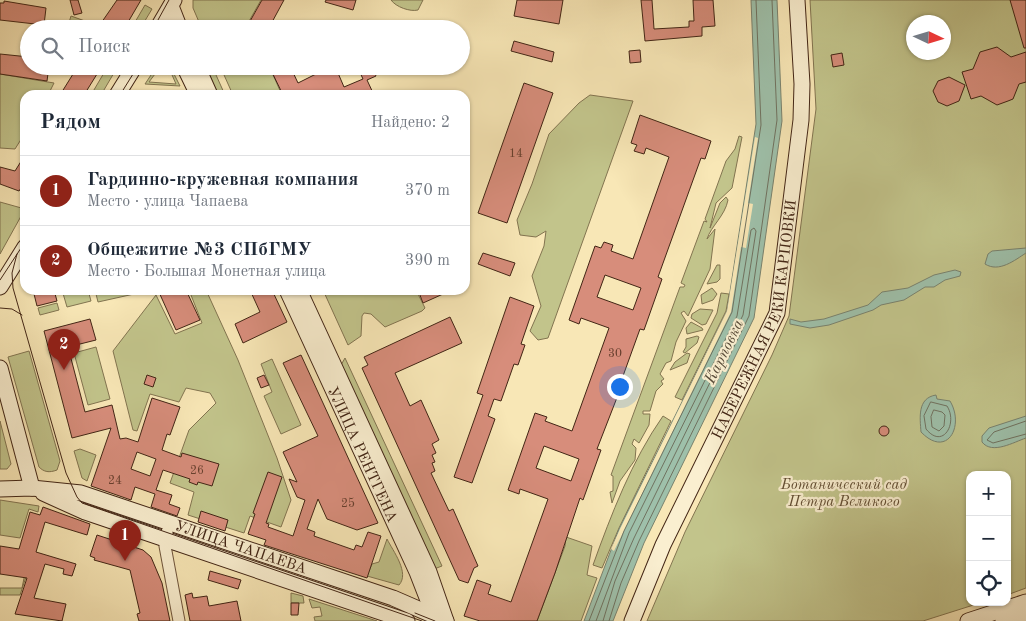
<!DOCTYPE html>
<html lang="ru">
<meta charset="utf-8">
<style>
body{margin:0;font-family:"Old Standard TT",serif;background:#f2f2f3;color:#1f2937}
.controls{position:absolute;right:15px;bottom:15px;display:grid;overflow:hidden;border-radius:10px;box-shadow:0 1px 4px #0004}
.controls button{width:45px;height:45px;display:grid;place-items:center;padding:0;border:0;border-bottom:1px solid #e0e1e3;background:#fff;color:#1f2937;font:25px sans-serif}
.compass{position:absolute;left:906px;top:15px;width:45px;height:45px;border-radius:50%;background:#fff;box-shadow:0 1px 4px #0004;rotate:94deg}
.you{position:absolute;left:619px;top:386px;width:18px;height:18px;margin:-12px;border:4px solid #fff;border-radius:50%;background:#1a73e8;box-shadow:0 0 0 8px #1a73e833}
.badge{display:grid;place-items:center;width:32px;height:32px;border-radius:50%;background:#8f2418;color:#fff;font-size:16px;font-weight:700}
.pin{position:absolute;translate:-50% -41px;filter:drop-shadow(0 1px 2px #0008)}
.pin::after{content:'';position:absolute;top:26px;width:18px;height:15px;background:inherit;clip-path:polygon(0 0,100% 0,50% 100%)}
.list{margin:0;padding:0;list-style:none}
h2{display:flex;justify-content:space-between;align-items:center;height:65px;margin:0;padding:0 20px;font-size:21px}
h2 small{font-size:16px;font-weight:400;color:#747a83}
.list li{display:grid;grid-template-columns:32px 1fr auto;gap:15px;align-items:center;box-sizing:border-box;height:70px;padding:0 20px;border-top:1px solid #e0e1e3}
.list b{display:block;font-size:19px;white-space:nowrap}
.list p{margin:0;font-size:16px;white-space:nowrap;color:#747a83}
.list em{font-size:16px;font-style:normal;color:#747a83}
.icon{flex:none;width:28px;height:28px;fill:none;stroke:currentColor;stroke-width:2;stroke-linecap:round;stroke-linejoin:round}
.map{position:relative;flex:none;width:1026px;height:621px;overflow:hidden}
.search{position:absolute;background:#fff;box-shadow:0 1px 4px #0004;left:20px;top:20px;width:450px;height:55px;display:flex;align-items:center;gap:12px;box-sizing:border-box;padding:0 18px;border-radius:28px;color:#747a83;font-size:19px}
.panel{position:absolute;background:#fff;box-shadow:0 1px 4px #0004;left:20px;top:90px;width:450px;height:205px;border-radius:15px}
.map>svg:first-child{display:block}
</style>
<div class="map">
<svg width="1026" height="621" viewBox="0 0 1026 621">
<rect width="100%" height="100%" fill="#f8e7b6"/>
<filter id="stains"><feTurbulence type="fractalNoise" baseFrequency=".004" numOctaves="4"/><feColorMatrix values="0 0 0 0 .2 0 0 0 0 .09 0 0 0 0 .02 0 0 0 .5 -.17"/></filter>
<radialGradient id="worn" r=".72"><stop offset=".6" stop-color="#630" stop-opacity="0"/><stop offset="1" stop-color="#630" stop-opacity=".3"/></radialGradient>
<g fill="#c2c48b" stroke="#827450" fill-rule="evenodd">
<polygon points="193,0 261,0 248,23 251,29 202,29 193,8"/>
<path d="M391 0H423L418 10C410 12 396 7 391 0Z"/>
<path d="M810 0H1026V588L1007 595V475H970V602H983L923 621H647L685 532 772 355 789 316 816 109ZM914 22H944V52H914Z"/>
<polygon points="145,5 152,9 140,29 131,29"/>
<polygon points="71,16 85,21 80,29 67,29"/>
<polygon points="108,66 118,66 101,95 91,95"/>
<polygon points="157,66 161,66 149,82 176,84 169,68 163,66 170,66 180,86 145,84"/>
<polygon points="204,66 212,66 225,95 217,95"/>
<polygon points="220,66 269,66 282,95 233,95"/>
<polygon points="0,74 54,83 48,95 25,95 25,133 15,149 0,148"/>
<polygon points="590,95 633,101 548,338 538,340 530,331 541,306 532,276 544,246 546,231 536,237 520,235 517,220 532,184 549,134 579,103"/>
<path d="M739 136 742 137 732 188 716 203 710 228 720 203 726 197 728 200C725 216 711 226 707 239L715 229 710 269 688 316 684 311 681 313 686 321 676 342 671 361 666 363 660 374 664 379 661 381 663 384 656 391 650 411H643V414H650L649 425 639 443 634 439 632 444 636 448 635 460 620 481 612 503 610 492 613 491V476L611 475 680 287H684L685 285 681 283 704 221 707 222 705 219 726 161 735 149Z"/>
<polygon points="0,202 25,209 0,254"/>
<polygon points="717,265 720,265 720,279 717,282 707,284"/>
<polygon points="712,288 717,294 713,300 702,304 701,295"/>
<polygon points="62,290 88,290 91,301 67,307"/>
<polygon points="95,290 152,290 98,302"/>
<polygon points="189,290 206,290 238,360 277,458 291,500 281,527 250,516 244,533 188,515 194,492 170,483 189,430 216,403 210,393 186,388 179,402 150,394 137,431 133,430 113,351 156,295 175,334 202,323"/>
<polygon points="323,290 416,290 425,308 422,311 385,327 371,314 364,313 362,316 361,336 348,345"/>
<polygon points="721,293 729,294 726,311 682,400 675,397 717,313"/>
<polygon points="57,303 59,310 40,315 38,308"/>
<polygon points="700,309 713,310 706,324 702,325 691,318 692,314"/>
<polygon points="691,322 702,328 703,330 687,334 686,328"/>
<polygon points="697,336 699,337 697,343 685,353 683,352 686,347 686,339"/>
<polygon points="96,347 110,399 88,405 74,353"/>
<path d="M29 351 60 461 57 470C49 473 44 472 39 467L8 357Z"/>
<polygon points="687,353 690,354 687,363 670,370 675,362"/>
<polygon points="345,358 442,566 434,569 341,365"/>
<polygon points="272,359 301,425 281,434 264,396 272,392 261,364"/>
<path d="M663 416 671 421 619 528 602 568 593 565C611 515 632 460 663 416Z"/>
<polygon points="0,421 11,464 7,469 0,469"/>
<polygon points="80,449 96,455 87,481 82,478 74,451"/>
<polygon points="0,500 39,506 38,512 29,509 20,538 0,535"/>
<polygon points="566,537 592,546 587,575 597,578 581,621 537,621 565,546"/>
<path d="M387 539C393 551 410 573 399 585L367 576 372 564 379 562Z"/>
<polygon points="30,549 35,550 20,595 0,595 0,588 22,588"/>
<polygon points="291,593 303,596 304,603 291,603"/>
<polygon points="309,599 377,621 315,621 314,617 322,616 320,607 312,608"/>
</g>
<g fill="#9ec0aa" stroke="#79826e">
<polygon points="751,0 777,0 782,121 754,318 644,543 613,621 584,621 619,529 727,311 756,124"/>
<path d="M1026 248V253C1015 260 999 273 985 264L988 254 992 251Z"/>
<polygon points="955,270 961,272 960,276 945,280 934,287 925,287 904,300 881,305 873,310 829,325 810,328 790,324 790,319 801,322 824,319 868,305 882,292 908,288 934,275"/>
<path d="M936 395 937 399 950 401C965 426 947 459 921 432 920 418 917 398 936 395Z"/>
<path d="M1026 416V438C1014 442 992 455 982 442V436L989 428Z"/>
</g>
<polygon fill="#f8e7b6" points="755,137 758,138 748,203 753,204 746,248 741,247 731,312 614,551 611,549 620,529 727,311"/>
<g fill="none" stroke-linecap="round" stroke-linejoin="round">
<g stroke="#707260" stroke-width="1">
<path d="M931 402 947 406C958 423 943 450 926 429L924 416Z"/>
<polygon points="934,410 942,412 945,415 944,426 939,431 932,427 931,417"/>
<polyline points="1026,421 994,432 987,440 993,443 1026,434"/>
<polyline points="589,621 624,531 732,312 761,125 756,0"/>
<polyline points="596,621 629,533 737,316 751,230 754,228 756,231 743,315 634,538 615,581 603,621"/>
<polyline points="609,621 621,583 639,541 749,316 777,120 772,0"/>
</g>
</g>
<g fill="#d78d7b" stroke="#422515" fill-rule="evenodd">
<polygon points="70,0 78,0 82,13 74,15"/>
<polygon points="117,0 141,0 124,29 97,29"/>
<polygon points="262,0 284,0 271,24 273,29 252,29 249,23"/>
<polygon points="326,0 356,0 353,10 325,2"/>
<polygon points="517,0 563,0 559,24 514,16"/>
<polygon points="641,0 652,0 654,29 689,27 689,21 694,21 693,0 713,0 715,26 702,27 702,36 645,41"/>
<polygon points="1010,0 1026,0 1026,48 1024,48"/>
<polygon points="4,1 46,8 44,25 0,20 0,3 4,3"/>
<polygon points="514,41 554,52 552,62 511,51"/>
<polygon points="997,47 1011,57 1026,52 1026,82 1019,84 1013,99 1008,101 997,105 981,96 971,99 962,72 973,69 980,52"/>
<polygon points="640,50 641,62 630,63 629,51"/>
<polygon points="842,53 844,65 833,67 831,55"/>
<polygon points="0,54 29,57 29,66 49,66 47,81 0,74"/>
<polygon points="78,66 102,66 84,95 60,95"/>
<polygon points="269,66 290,66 298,83 318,73 317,71 327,66 335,66 344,87 363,79 357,66 372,66 376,76 367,80 374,95 283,95"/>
<polygon points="949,77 965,85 959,101 947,106 938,102 933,91 938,81"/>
<polygon points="524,83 553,93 507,223 478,213"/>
<path d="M640 115 711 141 705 159 701 158 658 277 662 279 644 330 640 329 623 376 625 377 597 449 601 450 583 500 580 498 555 573 537 621H480L464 616 477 580 491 585 488 594 511 602 548 499 520 489 519 494 508 490 535 413 547 417 545 421 572 431 609 328 581 318 579 324 569 320 595 246 601 248 604 242 613 245 611 251 633 259 669 157 646 148 644 154 634 151 637 145 631 143ZM605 275 641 288 633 310 597 297ZM544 446 579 459 571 481 536 468Z"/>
<polygon points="25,155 25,190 21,188 19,191 0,184 0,167 15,171"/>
<polygon points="483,253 515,263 510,276 478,264"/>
<polygon points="33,290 54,290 57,301 37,306"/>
<polygon points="158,290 186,290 200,320 176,330"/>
<polygon points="250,290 272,290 287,322 243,343 235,324 260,312"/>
<polygon points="418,290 452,290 423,303"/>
<polygon points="510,297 534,306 521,344 525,345 518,365 514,364 501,401 494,399 488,416 495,419 472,483 454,477 483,395 477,393"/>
<polygon points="450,317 462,343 395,373 410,406 421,400 439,440 432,444 436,453 432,455 435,462 432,463 435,471 431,473 449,511 453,509 478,566 474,568 468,583 459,580 362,368 368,365 364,357"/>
<path d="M90 319 96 340 68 347 85 412 112 405 120 439 126 438 138 442 152 398 180 407 170 435 167 434 162 450 181 457 182 453 219 464 212 486 198 482 197 485 189 482 190 479 163 470 156 490 172 495 169 504 180 508 177 516 151 507 155 494 135 487 131 500 91 486 111 428 72 438 44 331ZM137 452 156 459 150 476 131 469Z"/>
<polygon points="301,355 378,523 357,530 327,519 318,499 307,529 315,532 314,536 354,550 356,545 362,547 368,532 381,536 367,578 264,545 266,540 248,534 255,514 253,513 268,472 282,477 266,523 269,524 268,527 293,536 305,500 297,497 289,479 297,482 283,452 318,436 283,363"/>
<polygon points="147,375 156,378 153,387 144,384"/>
<polygon points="264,375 269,385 261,388 257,378"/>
<circle cx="884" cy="431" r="5"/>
<polygon points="43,507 90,524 87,535 45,522 36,552 76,564 72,576 63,574 64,569 45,564 34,598 66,604 62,621 15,614 27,578 0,574 0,546 19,549 30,512 40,515"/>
<polygon points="201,511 228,520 225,531 198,522"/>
<polygon points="97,535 143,550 151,557 162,583 170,621 139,621 137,614 140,613 130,570 94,560 95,558 90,556"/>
<polygon points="210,571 241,580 238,589 208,580"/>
<polygon points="192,593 193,598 207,596 209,606 237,601 241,621 190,621 185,595"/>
<polygon points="291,603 299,603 298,615 291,615"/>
</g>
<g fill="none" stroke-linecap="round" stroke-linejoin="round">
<defs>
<polyline id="street" points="167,532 165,546 179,621"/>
<g id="secondary">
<polyline points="171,6 180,29"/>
<polyline points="157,29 174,0"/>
<polyline points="184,66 198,95"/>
<polyline points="197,66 210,95"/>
<polyline points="117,95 135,66"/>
<polyline points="0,287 25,247"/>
<path id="s1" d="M287 290 417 572 431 608"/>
<polyline points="299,290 429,572 446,621"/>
<polyline points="0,368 32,488"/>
<path id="s2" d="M0 489 32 488 81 493 393 598 446 621"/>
<polyline points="43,493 85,512 407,621"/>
<path id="s3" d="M632 621 663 545 777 313 801 120 802 84 797 0"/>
<polyline points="968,621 1026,602"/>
<polyline points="1003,621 1026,614"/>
</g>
</defs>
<use href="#street" stroke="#70563d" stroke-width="13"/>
<use href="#secondary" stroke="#422515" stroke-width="17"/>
<use href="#street" stroke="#faefd0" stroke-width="11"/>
<use href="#secondary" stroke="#faefd0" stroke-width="15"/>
<g stroke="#422515" stroke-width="1">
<polyline points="153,29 169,0"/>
<polyline points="120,95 138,66"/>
<polyline points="17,254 12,273 13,288 66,473 77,497 82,503 422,621"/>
<polyline points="0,280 25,242"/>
<polyline points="0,308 12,309 22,315"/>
<polyline points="415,613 435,621"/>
</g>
</g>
<g text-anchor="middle" stroke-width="4.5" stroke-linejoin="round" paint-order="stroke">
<g font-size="12" fill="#673f2e">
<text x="516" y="157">14</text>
<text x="615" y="357">30</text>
<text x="197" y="474">26</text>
<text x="115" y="484">24</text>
<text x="348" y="507">25</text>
</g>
<g font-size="15" fill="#422515" stroke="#faefd0">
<text dy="5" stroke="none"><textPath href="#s3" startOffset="328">НАБЕРЕЖНАЯ РЕКИ КАРПОВКИ</textPath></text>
<text dy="5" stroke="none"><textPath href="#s1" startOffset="181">УЛИЦА РЕНТГЕНА</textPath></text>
<text dy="5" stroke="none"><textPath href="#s2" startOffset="250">УЛИЦА ЧАПАЕВА</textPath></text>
</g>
<g font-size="15" font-style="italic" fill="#624d32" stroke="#faefd0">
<text x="844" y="489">Ботанический сад<tspan x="844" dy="17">Петра Великого</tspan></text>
</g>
<g font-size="16" font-style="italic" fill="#594c3a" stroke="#faefd0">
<text transform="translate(723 351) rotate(-64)" y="6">Карповка</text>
</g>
</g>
<rect width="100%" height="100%" filter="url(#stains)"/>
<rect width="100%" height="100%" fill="url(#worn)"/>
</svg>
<div class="controls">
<button>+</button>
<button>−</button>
<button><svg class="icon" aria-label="locate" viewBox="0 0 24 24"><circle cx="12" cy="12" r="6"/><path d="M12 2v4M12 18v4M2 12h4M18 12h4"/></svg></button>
</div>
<svg class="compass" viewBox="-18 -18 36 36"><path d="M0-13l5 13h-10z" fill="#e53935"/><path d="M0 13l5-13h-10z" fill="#747a83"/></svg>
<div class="you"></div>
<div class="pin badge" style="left:125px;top:561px">1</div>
<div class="pin badge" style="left:64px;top:370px">2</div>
<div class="search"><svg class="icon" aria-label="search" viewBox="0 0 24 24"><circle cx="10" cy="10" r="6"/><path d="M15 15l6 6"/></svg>Поиск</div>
<section class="panel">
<h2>Рядом<small>Найдено: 2</small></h2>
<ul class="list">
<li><span class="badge">1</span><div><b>Гардинно-кружевная компания</b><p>Место · улица Чапаева</p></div><em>370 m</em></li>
<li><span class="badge">2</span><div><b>Общежитие №3 СПбГМУ</b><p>Место · Большая Монетная улица</p></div><em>390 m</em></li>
</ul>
</section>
</div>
